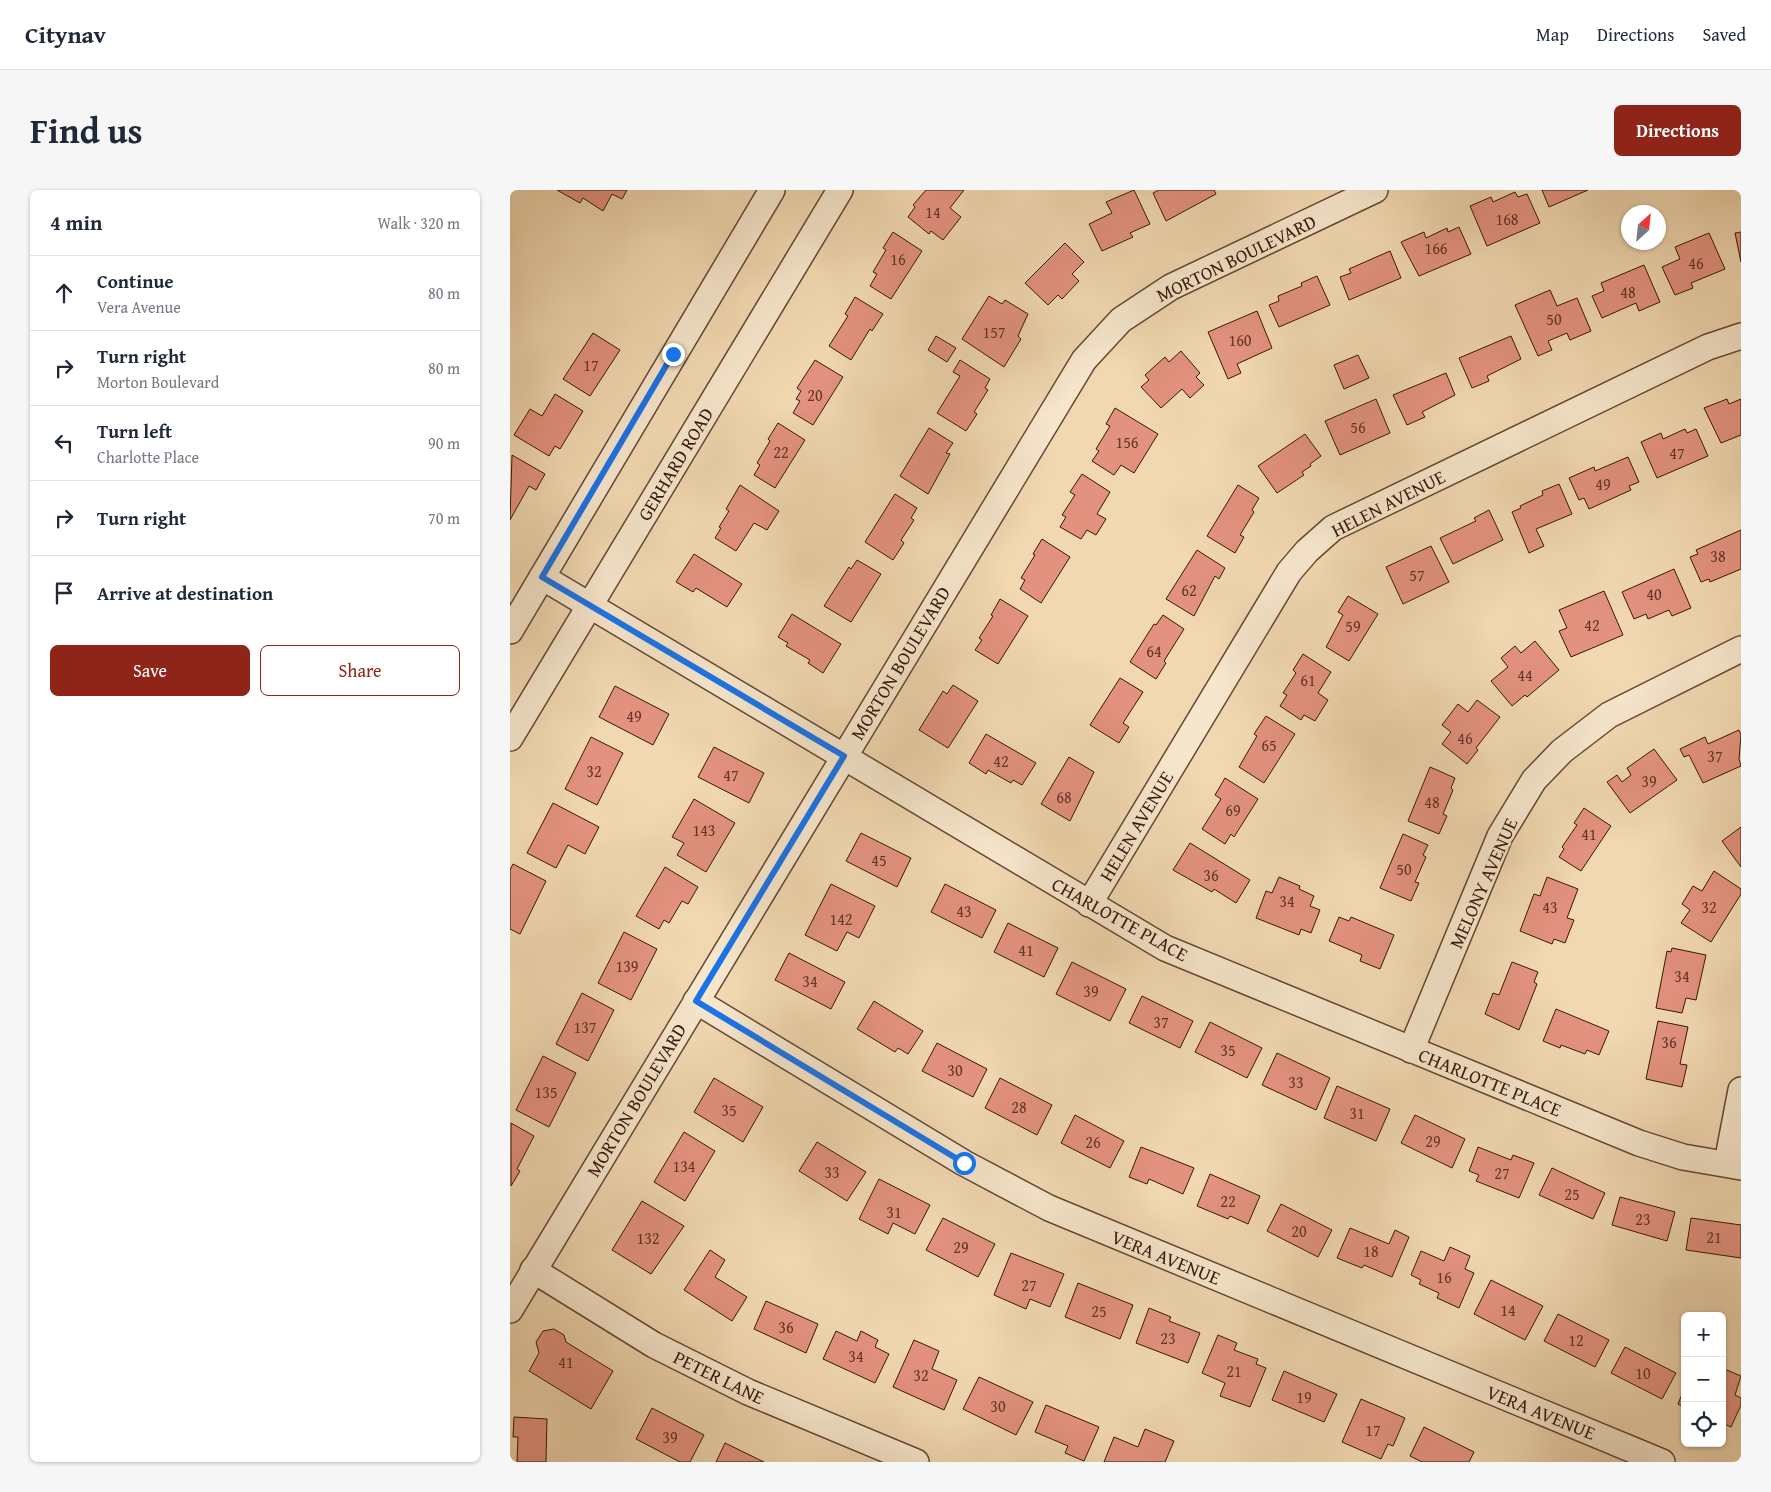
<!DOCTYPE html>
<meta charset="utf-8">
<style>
body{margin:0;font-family:"Gentium Book Plus",serif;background:#f6f6f7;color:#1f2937}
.controls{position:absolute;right:15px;bottom:15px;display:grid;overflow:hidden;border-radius:8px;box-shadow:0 1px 4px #0004}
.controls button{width:45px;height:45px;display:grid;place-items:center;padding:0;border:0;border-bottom:1px solid #e0e1e3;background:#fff;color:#1f2937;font:25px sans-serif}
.compass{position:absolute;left:1111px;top:15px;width:45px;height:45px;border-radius:50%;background:#fff;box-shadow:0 1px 4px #0004;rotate:27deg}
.stop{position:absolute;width:15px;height:15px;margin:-11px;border:4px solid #1a73e8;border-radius:50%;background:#fff}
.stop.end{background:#1a73e8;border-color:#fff;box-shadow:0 1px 5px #0008}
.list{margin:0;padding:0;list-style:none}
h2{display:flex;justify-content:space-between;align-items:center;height:65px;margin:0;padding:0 20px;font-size:21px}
h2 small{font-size:16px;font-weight:400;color:#747a83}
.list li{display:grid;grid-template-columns:32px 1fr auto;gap:15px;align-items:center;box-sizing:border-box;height:75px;padding:0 20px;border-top:1px solid #e0e1e3}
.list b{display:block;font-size:19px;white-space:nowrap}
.list p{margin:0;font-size:16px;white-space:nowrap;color:#747a83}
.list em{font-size:16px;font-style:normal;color:#747a83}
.actions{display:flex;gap:10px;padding:15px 20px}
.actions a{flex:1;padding:11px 0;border:1px solid #8f2418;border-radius:8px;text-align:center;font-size:18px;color:#8f2418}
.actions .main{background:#8f2418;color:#fff}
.icon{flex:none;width:28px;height:28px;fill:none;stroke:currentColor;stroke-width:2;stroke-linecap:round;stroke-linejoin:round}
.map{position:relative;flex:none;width:1231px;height:1272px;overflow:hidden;border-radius:8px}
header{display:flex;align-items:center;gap:30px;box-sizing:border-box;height:70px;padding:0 25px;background:#fff;border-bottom:1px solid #e0e1e3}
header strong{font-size:24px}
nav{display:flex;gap:28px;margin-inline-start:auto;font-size:18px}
.intro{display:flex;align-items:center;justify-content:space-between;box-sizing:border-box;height:120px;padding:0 30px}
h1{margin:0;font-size:35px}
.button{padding:12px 22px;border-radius:8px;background:#8f2418;color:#fff;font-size:18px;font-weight:700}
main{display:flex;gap:30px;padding:0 30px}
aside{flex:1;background:#fff;border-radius:8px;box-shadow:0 1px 4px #0004}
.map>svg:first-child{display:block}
</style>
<header>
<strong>Citynav</strong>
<nav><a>Map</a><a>Directions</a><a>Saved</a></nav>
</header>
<div class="intro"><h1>Find us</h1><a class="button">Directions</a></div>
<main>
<aside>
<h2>4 min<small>Walk · 320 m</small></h2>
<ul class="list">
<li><svg class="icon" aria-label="ahead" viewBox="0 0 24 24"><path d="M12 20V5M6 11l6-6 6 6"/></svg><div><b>Continue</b><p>Vera Avenue</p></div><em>80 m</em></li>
<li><svg class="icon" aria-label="right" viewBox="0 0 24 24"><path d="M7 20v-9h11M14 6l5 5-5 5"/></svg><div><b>Turn right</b><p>Morton Boulevard</p></div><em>80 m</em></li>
<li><svg class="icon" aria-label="left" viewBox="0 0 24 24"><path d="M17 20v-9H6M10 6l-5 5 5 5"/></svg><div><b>Turn left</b><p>Charlotte Place</p></div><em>90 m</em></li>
<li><svg class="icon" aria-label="right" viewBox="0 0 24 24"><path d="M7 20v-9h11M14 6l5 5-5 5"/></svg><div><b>Turn right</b></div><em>70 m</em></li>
<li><svg class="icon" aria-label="arrive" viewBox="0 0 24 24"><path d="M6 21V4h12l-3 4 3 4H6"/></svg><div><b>Arrive at destination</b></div></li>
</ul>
<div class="actions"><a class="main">Save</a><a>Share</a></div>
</aside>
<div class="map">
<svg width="1231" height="1272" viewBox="0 0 1231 1272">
<rect width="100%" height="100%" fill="#f1d8b1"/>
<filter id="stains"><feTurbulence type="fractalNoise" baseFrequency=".004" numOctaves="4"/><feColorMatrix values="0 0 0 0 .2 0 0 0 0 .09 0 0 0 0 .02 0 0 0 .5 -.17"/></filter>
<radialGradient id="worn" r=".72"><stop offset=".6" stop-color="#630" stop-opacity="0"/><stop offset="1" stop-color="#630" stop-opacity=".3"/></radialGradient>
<g fill="#e3927f" stroke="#37160a">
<polygon points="47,0 117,0 112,9 102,4 93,21 73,8 70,13"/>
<polygon points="416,0 454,0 440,18 451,27 433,50 421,41 419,44 398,27 405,17 403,15"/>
<polygon points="624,0 640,34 620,43 623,47 592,61 579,34 602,23 596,12"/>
<polygon points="649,0 704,0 706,4 656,31 643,3"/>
<polygon points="1032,0 1078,0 1039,17"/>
<polygon points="1005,2 1008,7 1017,4 1030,33 977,56 960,16 981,7 983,12"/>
<polygon points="949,37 961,64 909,86 891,52 914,42 916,48 937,38 938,42"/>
<polygon points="383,42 412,61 381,109 360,96 367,84 363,82 376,60 373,58"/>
<polygon points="1231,42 1231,72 1225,43"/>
<polygon points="1199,43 1215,79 1181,93 1183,98 1165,105 1152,77 1170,69 1165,57"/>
<polygon points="555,53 574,72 562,84 569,91 552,109 548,105 538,115 515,93"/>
<polygon points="880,61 891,88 839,110 830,87 841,83 839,79"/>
<polygon points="1134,75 1150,112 1129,121 1126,113 1092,128 1082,106 1094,101 1091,93"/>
<polygon points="807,86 820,115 769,137 759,115 769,111 768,106 792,96 791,93"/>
<polygon points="1040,100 1047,116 1067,108 1081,141 1060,150 1057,143 1038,151 1042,160 1028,166 1005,115"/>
<polygon points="479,106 492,114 495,110 518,124 508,146 511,149 494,177 452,149"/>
<polygon points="345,107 373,124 362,141 360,139 341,170 319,156 338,126 335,124"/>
<polygon points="747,121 762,158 727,174 731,183 718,189 698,142"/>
<polygon points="83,143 110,160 80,206 53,189"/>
<polygon points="426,146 446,158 437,172 418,160"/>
<polygon points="1001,146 1011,169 977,186 979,191 962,198 949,168"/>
<polygon points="671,161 690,183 686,187 694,195 680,208 672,199 651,218 631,197 639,190 635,185 655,167 659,172"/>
<polygon points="848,165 859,188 834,199 824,175"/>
<polygon points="305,170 333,187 303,235 283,223 290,211 286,209 291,201 287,198"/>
<polygon points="450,170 480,189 475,198 478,200 464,222 467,224 456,241 427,223 450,186 443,182"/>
<polygon points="936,183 945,205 912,222 915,227 897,235 883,205"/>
<polygon points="45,204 73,221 50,259 45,256 39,266 4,245 20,219 32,226"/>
<polygon points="866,209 880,243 830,265 815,231"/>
<polygon points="1217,209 1219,214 1231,209 1231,245 1211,253 1194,218"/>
<polygon points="605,218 648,244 624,283 611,275 604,285 582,271 589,261 586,259 600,236 596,234"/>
<polygon points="268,233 295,250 265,298 244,285 250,275 247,273 260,251 258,249"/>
<polygon points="419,238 443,253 436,263 440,264 418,304 390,286"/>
<polygon points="1175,239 1177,243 1186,239 1198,266 1147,288 1131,252 1151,243 1153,249"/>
<polygon points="795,244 811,266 800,274 801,276 792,282 794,285 767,303 748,276"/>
<polygon points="2,265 35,284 26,300 19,296 0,330"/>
<polygon points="1118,267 1129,292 1119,296 1121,300 1079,319 1074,308 1069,310 1059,288 1084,277 1085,281"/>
<polygon points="572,284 600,302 587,324 596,329 586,345 577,340 571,349 550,337 556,327 552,325 565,305 560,302"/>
<polygon points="1049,294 1062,324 1026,339 1034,356 1019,363 1002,322 1011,318 1010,316 1033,305 1032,301"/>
<polygon points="230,295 269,321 257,340 244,333 226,361 205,348 211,338 209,337 219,321 216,319"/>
<polygon points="728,295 749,308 742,320 744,322 730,345 734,347 725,363 697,346"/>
<polygon points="385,304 407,318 401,328 404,330 391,350 394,353 383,370 355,352"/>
<polygon points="979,320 993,350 943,374 930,348 966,331 964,328"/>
<polygon points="1231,340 1231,379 1200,392 1199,389 1191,392 1180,367 1188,364 1186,360"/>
<polygon points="532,349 560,367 531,413 510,399 515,390 511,388 525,365 523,364"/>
<polygon points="921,356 939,392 893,414 876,377"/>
<polygon points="687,360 715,378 709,389 705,386 684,426 656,409"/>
<polygon points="184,364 232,394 217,417 186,398 183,402 166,392"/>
<polygon points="347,370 371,384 341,432 314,416 339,377 341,379"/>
<polygon points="1164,379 1181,418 1162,426 1159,420 1138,429 1136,424 1124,429 1112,402"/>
<polygon points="1094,401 1113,445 1061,467 1049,441 1057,438 1049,420"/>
<polygon points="838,406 868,424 839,471 816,457 833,425 828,422"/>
<polygon points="490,409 518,426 488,474 465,460 472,450 469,448 483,426 481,425"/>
<polygon points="282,424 331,454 313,483 298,473 300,470 276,456 278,453 268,447"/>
<polygon points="653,425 674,439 654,471 656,473 646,489 620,472 644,434 646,435"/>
<polygon points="1025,451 1049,480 1017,507 1015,505 1002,516 981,491 998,477 991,468 1005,456 1011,463"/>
<polygon points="793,464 821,482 808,503 818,510 805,531 794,525 791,530 770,516 777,505 773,503 786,483 783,480"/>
<polygon points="610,488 633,502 613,533 619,537 609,553 580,535"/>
<polygon points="443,495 468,511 438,558 409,540 433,501 437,504"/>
<polygon points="105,496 159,524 143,555 89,527"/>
<polygon points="967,510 990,527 966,558 968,560 957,574 932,554 941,542 932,535 948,514 958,522"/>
<polygon points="756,526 785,544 754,593 729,577 747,546 744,544"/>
<polygon points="1229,540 1231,545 1229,569 1231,576 1193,593 1179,565 1174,567 1170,559 1195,547 1198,554"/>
<polygon points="476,544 526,573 512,595 503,590 501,593 478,580 476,584 459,573"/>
<polygon points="81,547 113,563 87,615 55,599"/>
<polygon points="204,557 254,583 239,613 188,587"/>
<polygon points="1144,559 1167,590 1120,623 1097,592 1107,585 1112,592 1121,585 1117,578"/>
<polygon points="559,567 584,582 560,631 531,614"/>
<polygon points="920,577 945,588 941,598 943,600 933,624 937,626 929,644 898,631"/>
<polygon points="715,588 748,609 724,647 721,644 715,654 692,639 711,609 705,605"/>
<polygon points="184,609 225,633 196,682 167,665 174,653 162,647"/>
<polygon points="43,613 89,637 75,664 58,655 46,678 17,663"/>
<polygon points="1074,618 1101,636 1071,681 1049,667 1054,659 1052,657 1067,635 1064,633"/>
<polygon points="1231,637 1231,677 1212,651"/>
<polygon points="351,643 401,668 387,697 336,671"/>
<polygon points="893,644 918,655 913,665 916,667 905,692 909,693 901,711 870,698"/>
<polygon points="680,653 740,690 726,713 704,699 702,702 663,680"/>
<polygon points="3,674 36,691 10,744 0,739 0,680"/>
<polygon points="155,677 188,697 178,714 172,711 159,733 154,730 149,739 126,726"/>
<polygon points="1204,681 1231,699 1231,704 1201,752 1171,733 1180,720 1172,714 1183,696 1192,701"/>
<polygon points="769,687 790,696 789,699 804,706 800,716 810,720 801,743 791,739 789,745 746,728 756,701 762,703"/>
<polygon points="1037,687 1068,699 1057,728 1064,730 1055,753 1044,749 1042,754 1010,741 1024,704 1030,706"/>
<polygon points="321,694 365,716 349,748 337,742 327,761 295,745"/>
<polygon points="435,694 486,720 472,748 421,722"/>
<polygon points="829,727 839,731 841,727 884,745 870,779 850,771 852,765 819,751"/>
<polygon points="498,733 548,758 534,787 484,762"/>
<polygon points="114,742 147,759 121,810 88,793"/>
<polygon points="1162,758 1196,765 1186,810 1176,808 1172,823 1146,818 1157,761 1161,762"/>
<polygon points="279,763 335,792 321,819 265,790"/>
<polygon points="562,772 616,799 600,831 546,804"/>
<polygon points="1002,772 1028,782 1024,792 1027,794 1009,840 975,824 983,803 989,805"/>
<polygon points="72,803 104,820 78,871 46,854"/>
<polygon points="632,806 683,831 670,858 619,833"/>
<polygon points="364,811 413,841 398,864 388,858 385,862 347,839"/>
<polygon points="1046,819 1099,841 1089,865 1077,860 1075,864 1051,855 1050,858 1033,851"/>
<polygon points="1148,831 1178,837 1170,874 1177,875 1172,897 1136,889"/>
<polygon points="700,832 752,858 737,888 685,862"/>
<polygon points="427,853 477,879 463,907 412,881"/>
<polygon points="767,863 820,888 806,920 752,895"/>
<polygon points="33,866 66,883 39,937 6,920"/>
<polygon points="204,888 253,917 233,952 184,922"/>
<polygon points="490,888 542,915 527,945 475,918"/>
<polygon points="827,896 880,919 866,951 814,928"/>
<polygon points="565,925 614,951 600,978 551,953"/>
<polygon points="905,925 955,949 942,978 891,953"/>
<polygon points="1,933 24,946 7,979 10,981 1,996"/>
<polygon points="174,942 205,961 175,1011 144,992"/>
<polygon points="307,952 356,982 337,1011 289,981"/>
<polygon points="631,957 684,978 673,1004 639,989 637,994 619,987"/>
<polygon points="968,957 1001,970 1003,965 1024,973 1009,1008 966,991 969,985 959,981"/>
<polygon points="1042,978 1095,1003 1083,1029 1029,1005"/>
<polygon points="700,984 750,1006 738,1034 720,1026 718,1029 687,1016"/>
<polygon points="369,989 420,1015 405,1044 383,1033 378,1044 349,1029"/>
<polygon points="1110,1007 1165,1022 1157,1051 1102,1035"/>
<polygon points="132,1011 174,1036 141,1084 102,1060"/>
<polygon points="771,1014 822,1040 808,1067 757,1041"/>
<polygon points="433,1028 485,1054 468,1087 416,1060"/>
<polygon points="1181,1028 1231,1035 1231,1068 1176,1060"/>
<polygon points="840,1038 879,1054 885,1040 899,1047 882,1087 854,1075 852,1078 827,1068"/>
<polygon points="940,1057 960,1066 955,1079 964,1083 949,1118 927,1108 929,1103 909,1094 911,1090 901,1085 911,1061 934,1071"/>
<polygon points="200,1060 215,1070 205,1087 237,1107 222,1131 174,1100"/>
<polygon points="501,1063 554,1084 540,1117 520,1109 516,1119 484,1105"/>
<polygon points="981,1090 1033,1116 1015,1150 964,1124"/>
<polygon points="568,1093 623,1115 610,1149 555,1127"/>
<polygon points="256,1111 308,1134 296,1163 244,1139"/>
<polygon points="639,1118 661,1127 659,1131 690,1143 678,1173 626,1153"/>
<polygon points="1048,1124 1099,1150 1085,1177 1034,1151"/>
<polygon points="44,1139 54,1145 56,1152 103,1181 81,1219 19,1181 29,1163 26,1152 33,1141"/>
<polygon points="326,1141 347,1151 351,1141 368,1150 365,1157 379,1164 365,1193 313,1169"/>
<polygon points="708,1145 727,1153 724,1160 748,1169 746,1174 756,1178 740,1217 710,1206 715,1193 692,1183"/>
<polygon points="404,1150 429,1161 422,1179 447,1190 434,1220 383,1197"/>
<polygon points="1115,1157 1166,1183 1152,1209 1101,1183"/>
<polygon points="1212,1178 1231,1186 1225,1205 1231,1208 1231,1215 1221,1237 1212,1233"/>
<polygon points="774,1181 827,1204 814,1232 762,1210"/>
<polygon points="469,1187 523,1212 506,1245 453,1219"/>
<polygon points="1175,1197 1175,1217 1168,1214"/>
<polygon points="851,1209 895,1228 883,1256 878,1254 871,1269 832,1252"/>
<polygon points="536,1215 589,1237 574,1271 555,1263 558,1256 525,1242"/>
<polygon points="142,1218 194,1245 180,1272 170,1272 126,1249"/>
<polygon points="4,1227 37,1229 36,1272 7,1272 8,1247 3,1247"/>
<polygon points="914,1237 964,1262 959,1272 912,1272 900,1266"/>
<polygon points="635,1239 664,1251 655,1272 594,1272 604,1247 628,1257"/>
<polygon points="215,1253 254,1272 206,1272"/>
</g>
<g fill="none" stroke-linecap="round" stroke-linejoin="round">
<defs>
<g id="minor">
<polyline points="32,387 655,758 1129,953 1173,967 1231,977"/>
<polyline points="0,441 262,0"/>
<polyline points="0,548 330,0"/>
<polyline points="579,714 779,382 797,361 823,338 1198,157 1231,146"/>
<polyline points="186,811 454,973 539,1018 1152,1272"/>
<polyline points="901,860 990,646 1024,590 1052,561 1099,525 1231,459"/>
<polyline points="1217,973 1231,900"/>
<polyline points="23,1080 144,1155 238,1202 406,1272"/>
<polyline points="0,1120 574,170 611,130 661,97 865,0"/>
</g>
</defs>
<use href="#minor" stroke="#664634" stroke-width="28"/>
<use href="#minor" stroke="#f6e6cc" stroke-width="25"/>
</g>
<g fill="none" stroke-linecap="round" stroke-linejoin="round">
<polyline stroke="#1a73e8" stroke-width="6" points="163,164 32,387 334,566 186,811 454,973"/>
</g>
<g text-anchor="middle" stroke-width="5" stroke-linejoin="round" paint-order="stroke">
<g font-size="16" fill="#623527">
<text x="423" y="28">14</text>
<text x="997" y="35">168</text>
<text x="926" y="64">166</text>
<text x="388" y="75">16</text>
<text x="1186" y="79">46</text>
<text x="1118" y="108">48</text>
<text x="1044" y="135">50</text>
<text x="484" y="148">157</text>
<text x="730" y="156">160</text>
<text x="81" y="181">17</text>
<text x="305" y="211">20</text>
<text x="848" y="243">56</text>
<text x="617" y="258">156</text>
<text x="271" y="268">22</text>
<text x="1167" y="269">47</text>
<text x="1093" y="300">49</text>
<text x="1208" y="372">38</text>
<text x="907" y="391">57</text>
<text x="679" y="406">62</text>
<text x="1144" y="410">40</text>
<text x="1082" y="441">42</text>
<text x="843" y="442">59</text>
<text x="644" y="467">64</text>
<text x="1015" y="491">44</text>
<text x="798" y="496">61</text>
<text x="124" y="532">49</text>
<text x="955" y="554">46</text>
<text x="759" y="561">65</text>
<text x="1205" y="572">37</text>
<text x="491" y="577">42</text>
<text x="84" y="587">32</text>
<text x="221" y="591">47</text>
<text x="1139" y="597">39</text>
<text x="554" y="613">68</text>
<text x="922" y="618">48</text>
<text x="723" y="626">69</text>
<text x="194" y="646">143</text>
<text x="1079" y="650">41</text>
<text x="369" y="676">45</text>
<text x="894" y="685">50</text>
<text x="701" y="691">36</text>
<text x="777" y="717">34</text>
<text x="1040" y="723">43</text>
<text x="1199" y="723">32</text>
<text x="454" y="727">43</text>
<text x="331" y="735">142</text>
<text x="516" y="766">41</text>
<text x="117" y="782">139</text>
<text x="1172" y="792">34</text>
<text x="300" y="797">34</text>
<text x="581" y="807">39</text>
<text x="651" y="838">37</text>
<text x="75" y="843">137</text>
<text x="1159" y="858">36</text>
<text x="718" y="866">35</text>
<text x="445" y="886">30</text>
<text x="786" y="898">33</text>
<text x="36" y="908">135</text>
<text x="509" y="923">28</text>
<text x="219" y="926">35</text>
<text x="847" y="929">31</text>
<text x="923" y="957">29</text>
<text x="583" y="958">26</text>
<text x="174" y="982">134</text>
<text x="322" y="988">33</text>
<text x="992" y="989">27</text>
<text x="1062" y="1010">25</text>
<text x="718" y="1017">22</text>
<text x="384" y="1028">31</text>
<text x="1133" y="1035">23</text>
<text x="789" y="1047">20</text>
<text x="1204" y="1053">21</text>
<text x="138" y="1054">132</text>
<text x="451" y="1063">29</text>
<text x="861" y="1067">18</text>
<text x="934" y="1093">16</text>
<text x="519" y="1101">27</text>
<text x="998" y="1126">14</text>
<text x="589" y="1127">25</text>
<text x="276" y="1143">36</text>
<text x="658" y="1154">23</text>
<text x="1066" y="1156">12</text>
<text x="346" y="1172">34</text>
<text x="56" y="1178">41</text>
<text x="724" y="1187">21</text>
<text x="1133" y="1189">10</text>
<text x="411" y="1191">32</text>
<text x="794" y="1213">19</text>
<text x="488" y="1222">30</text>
<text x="863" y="1246">17</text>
<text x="160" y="1253">39</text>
</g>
<g font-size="19" fill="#37160a" stroke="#f6e6cc">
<text transform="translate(726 68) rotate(-26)" y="7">MORTON BOULEVARD</text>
<text transform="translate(165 274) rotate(-59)" y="7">GERHARD ROAD</text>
<text transform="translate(878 313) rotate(-27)" y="7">HELEN AVENUE</text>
<text transform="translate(390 473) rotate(-59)" y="7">MORTON BOULEVARD</text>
<text transform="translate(626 636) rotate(-59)" y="7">HELEN AVENUE</text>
<text transform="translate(973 693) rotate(-66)" y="7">MELONY AVENUE</text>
<text transform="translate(610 729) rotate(29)" y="7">CHARLOTTE PLACE</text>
<text transform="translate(980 892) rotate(22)" y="7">CHARLOTTE PLACE</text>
<text transform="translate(126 910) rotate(-59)" y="7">MORTON BOULEVARD</text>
<text transform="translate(656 1067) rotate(22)" y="7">VERA AVENUE</text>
<text transform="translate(209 1187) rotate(26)" y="7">PETER LANE</text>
<text transform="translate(1031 1222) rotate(22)" y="7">VERA AVENUE</text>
</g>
</g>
<rect width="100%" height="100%" filter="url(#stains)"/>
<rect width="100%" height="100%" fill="url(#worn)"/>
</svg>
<div class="controls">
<button>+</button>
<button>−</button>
<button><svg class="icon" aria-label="locate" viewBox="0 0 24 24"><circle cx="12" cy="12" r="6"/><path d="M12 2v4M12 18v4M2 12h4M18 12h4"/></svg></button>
</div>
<svg class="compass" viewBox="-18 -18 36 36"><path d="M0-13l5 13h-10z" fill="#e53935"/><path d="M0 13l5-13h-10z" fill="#747a83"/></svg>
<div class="stop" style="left:454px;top:973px"></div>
<div class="stop end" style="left:163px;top:164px"></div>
</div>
</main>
